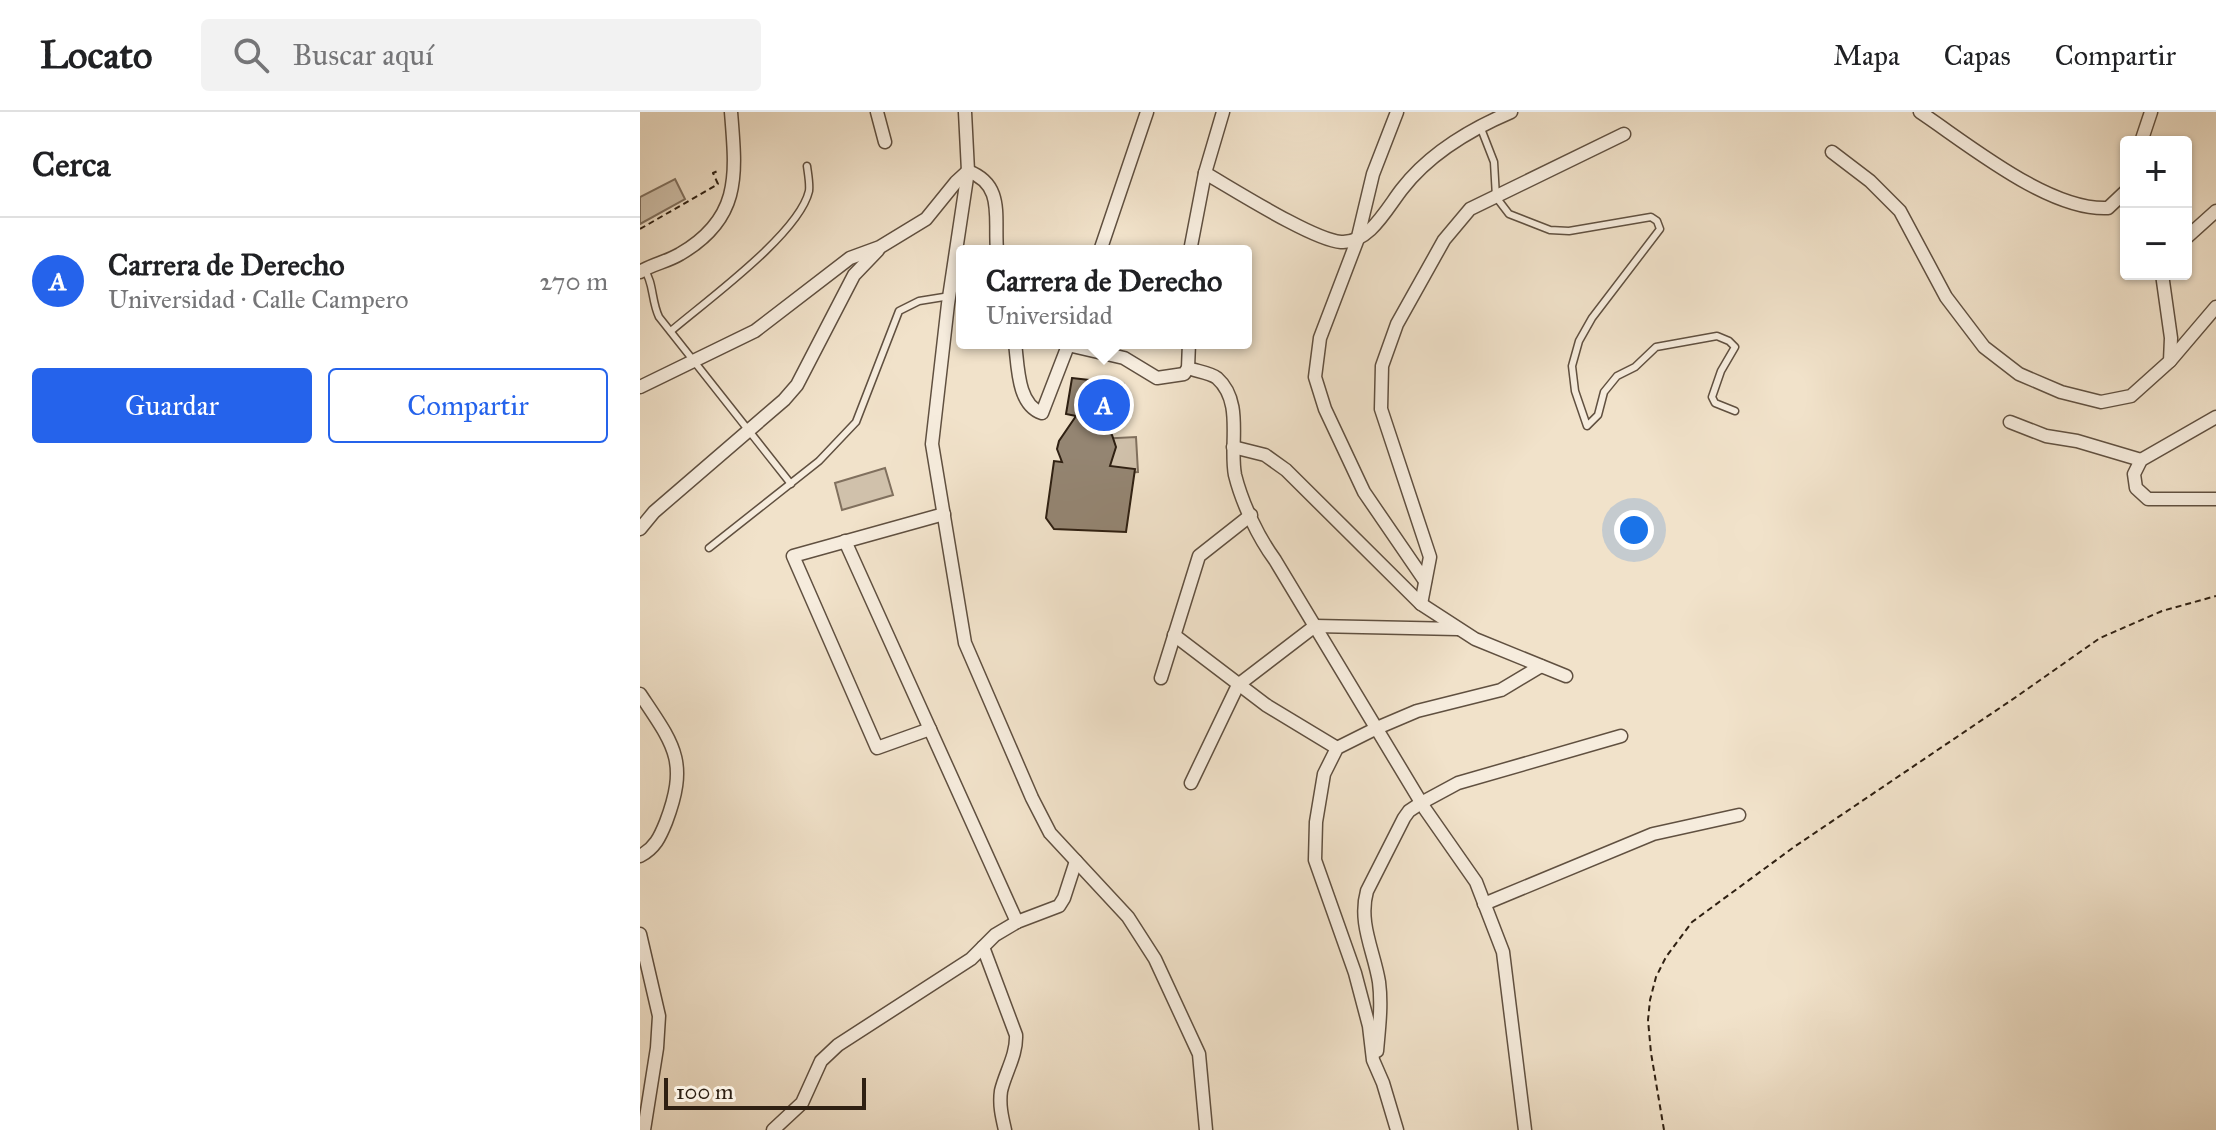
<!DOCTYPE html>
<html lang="es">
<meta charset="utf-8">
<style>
body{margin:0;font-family:"IM FELL Great Primer",serif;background:#f2f2f2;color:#202124}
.controls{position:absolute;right:24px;top:24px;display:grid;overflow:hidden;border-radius:8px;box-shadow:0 2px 6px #0004}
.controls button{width:72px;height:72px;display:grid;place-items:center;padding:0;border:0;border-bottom:2px solid #e0e0e0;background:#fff;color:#202124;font:40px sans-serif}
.scale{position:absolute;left:24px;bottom:20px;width:202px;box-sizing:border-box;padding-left:8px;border:4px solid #2f2012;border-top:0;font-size:22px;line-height:28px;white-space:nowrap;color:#2f2012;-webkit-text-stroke:6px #f6ecdd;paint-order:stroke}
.you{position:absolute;left:994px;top:418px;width:28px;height:28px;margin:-20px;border:6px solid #fff;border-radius:50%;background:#1a73e8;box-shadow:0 0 0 12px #1a73e833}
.badge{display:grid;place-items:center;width:52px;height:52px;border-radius:50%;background:#2563eb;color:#fff;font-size:26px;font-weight:700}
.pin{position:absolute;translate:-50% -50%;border:4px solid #fff;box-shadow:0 2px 8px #0006}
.popup{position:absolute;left:316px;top:133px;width:296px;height:104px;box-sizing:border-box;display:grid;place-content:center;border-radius:8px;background:#fff;filter:drop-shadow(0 2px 6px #0005);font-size:26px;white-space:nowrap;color:#757577}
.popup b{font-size:30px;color:#202124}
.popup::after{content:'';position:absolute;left:50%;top:100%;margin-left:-16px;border:16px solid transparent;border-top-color:#fff}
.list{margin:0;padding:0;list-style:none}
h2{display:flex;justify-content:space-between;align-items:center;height:104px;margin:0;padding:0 32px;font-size:34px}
h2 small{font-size:26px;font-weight:400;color:#757577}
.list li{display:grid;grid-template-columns:52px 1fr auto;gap:24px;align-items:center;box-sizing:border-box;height:128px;padding:0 32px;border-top:2px solid #e0e0e0}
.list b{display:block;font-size:30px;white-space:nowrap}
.list p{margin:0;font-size:26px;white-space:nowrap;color:#757577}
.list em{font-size:26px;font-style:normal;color:#757577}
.actions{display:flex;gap:16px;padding:24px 32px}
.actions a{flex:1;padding:18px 0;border:2px solid #2563eb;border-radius:8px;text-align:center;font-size:28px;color:#2563eb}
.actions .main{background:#2563eb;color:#fff}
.icon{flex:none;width:44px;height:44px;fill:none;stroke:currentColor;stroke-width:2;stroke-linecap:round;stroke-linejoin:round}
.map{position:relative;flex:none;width:1576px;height:1018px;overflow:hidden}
header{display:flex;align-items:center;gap:48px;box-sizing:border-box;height:112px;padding:0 40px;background:#fff;border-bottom:2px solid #e0e0e0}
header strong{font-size:38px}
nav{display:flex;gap:44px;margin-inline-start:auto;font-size:28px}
.search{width:560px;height:72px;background:#f2f2f2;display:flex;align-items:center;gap:20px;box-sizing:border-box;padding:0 28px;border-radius:8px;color:#757577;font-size:30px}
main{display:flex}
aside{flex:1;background:#fff}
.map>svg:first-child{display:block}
</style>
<header>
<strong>Locato</strong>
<div class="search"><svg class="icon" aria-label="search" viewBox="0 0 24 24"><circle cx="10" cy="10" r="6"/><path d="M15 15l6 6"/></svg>Buscar aquí</div>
<nav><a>Mapa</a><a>Capas</a><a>Compartir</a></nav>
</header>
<main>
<aside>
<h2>Cerca<small></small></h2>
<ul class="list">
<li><span class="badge">A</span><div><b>Carrera de Derecho</b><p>Universidad · Calle Campero</p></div><em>270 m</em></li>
</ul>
<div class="actions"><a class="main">Guardar</a><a>Compartir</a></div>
</aside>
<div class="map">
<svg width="1576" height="1018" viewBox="0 0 1576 1018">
<rect width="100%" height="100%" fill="#f1e2ca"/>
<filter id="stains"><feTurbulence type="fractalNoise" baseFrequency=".0025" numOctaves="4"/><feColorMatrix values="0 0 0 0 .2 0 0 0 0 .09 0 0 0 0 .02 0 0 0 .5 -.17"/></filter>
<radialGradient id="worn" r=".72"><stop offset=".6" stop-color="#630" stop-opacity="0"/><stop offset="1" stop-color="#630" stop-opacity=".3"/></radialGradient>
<g fill="#d0c1ab" stroke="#80705e" stroke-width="2">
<polygon points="35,67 45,87 0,112 0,85"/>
<polygon points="496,325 498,360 440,364 438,328"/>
<polygon points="245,356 253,383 202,398 195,371"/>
</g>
<polygon fill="#948572" stroke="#2f2012" stroke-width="2" points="432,266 484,272 482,293 471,291 465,319 472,323 476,335 470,354 495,357 486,420 414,417 406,406 414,349 422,350 417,337 419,329 436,304 426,302"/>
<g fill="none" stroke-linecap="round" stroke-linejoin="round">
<defs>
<g id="lane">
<polyline points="840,14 854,50 856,85 869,102 910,118 929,119 1011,105 1017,109 1020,117 952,206 939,229 932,254 935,279 947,314 958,303 964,280 977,264 995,255 1016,235 1077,224 1089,229 1095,235 1081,259 1072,285 1075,291 1095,299"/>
<path d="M4 157C14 171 11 188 19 205L151 372"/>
<path d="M31 219C66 189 159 122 169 79 170 72 168 62 167 54"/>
<polyline points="69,436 179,349 216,310 259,199 279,189 310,184"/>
</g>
<g id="street">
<polyline points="237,0 245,30"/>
<polyline points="325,0 328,59 308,192 292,332 325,531 392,686 410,721 488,805 515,847 559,942 566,1018"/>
<polyline points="757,0 733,62 717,129 680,226 675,265 685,297 724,380 785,469"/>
<path d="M1280 0C1328 32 1409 99 1468 96L1486 79"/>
<polyline points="1501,30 1511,0"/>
<polyline points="1192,40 1230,69 1260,99 1306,185 1344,235 1379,262 1421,280 1461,290 1491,284 1530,249 1531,226 1522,162"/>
<path d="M328 59C365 73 354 105 357 139"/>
<path d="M565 61C593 77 673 128 701 130 729 132 747 96 762 77 789 42 831 17 871 0"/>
<polyline points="1546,126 1576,99"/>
<polyline points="460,139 507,0"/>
<polyline points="550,139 565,61 583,0"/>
<path d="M0 160C12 152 27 150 40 142 102 106 96 62 91 0"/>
<path d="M375 231C378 253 377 293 402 301L429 231"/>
<polyline points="428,233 484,246 517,266 544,262 548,256 549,231"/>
<polyline points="1530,249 1576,195"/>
<path d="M548 256C556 259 571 261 577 266 604 290 589 332 595 363 602 391 618 425 635 448L785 697 836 770 863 840 885 1018"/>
<polyline points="0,275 115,219 210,146 240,135 286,107 316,70 328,59"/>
<polyline points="1576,305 1501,348 1494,362 1496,376 1508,387 1576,387"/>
<polyline points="1370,310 1406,324 1437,329 1501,348"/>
<polyline points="593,335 625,343 646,358 781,492 835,527 926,564"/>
<polyline points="0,417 14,400 144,288 157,273 214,163 238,138"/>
<polyline points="205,429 377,810"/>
<polyline points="781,492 790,445 741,297 742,254 757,212 804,128 830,97 984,22"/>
<polyline points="534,523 626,593 697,636"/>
<polyline points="521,566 559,444 611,403"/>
<path d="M0 582C34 633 49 649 26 710 20 725 15 736 0 744"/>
<polyline points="290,617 237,636 153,444 304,402"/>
<polyline points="551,671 598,573 675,514 818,517"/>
<polyline points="844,792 1013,722 1099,703"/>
<polyline points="0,822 19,904 17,936 4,1018"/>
<path d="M343 835 376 923C377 943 365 961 361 979 359 993 362 1005 365 1018"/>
<path d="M737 939C739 916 742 893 739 870 734 839 718 811 727 779L764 706 769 699 781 691 818 671 981 624"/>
<polyline points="133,1018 162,991 181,949 198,933 331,847 355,823 377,810 419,794 424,786 436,749"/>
<polyline points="757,1018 743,971 733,948 729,914 715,861 675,748 676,710 684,662 697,636 737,616 777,599 861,578 901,554"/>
</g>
</defs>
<use href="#lane" stroke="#605040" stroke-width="9"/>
<use href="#street" stroke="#605040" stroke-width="15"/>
<g stroke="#2f2012" stroke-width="2" stroke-dasharray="6 4" stroke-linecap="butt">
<polyline points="0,117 78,72 73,61 80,58"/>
<polyline points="1024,1018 1011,941 1008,908 1010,888 1016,865 1026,845 1052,810 1154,735 1376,585 1460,526 1522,499 1576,484"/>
</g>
<use href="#lane" stroke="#f6ecdd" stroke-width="6"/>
<use href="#street" stroke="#f6ecdd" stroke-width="12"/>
</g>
<rect width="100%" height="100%" filter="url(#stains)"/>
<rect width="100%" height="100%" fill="url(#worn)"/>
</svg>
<div class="controls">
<button>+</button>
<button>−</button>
</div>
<div class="scale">100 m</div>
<div class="you"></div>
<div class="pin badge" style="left:464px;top:293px">A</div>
<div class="popup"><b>Carrera de Derecho</b>Universidad</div>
</div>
</main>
